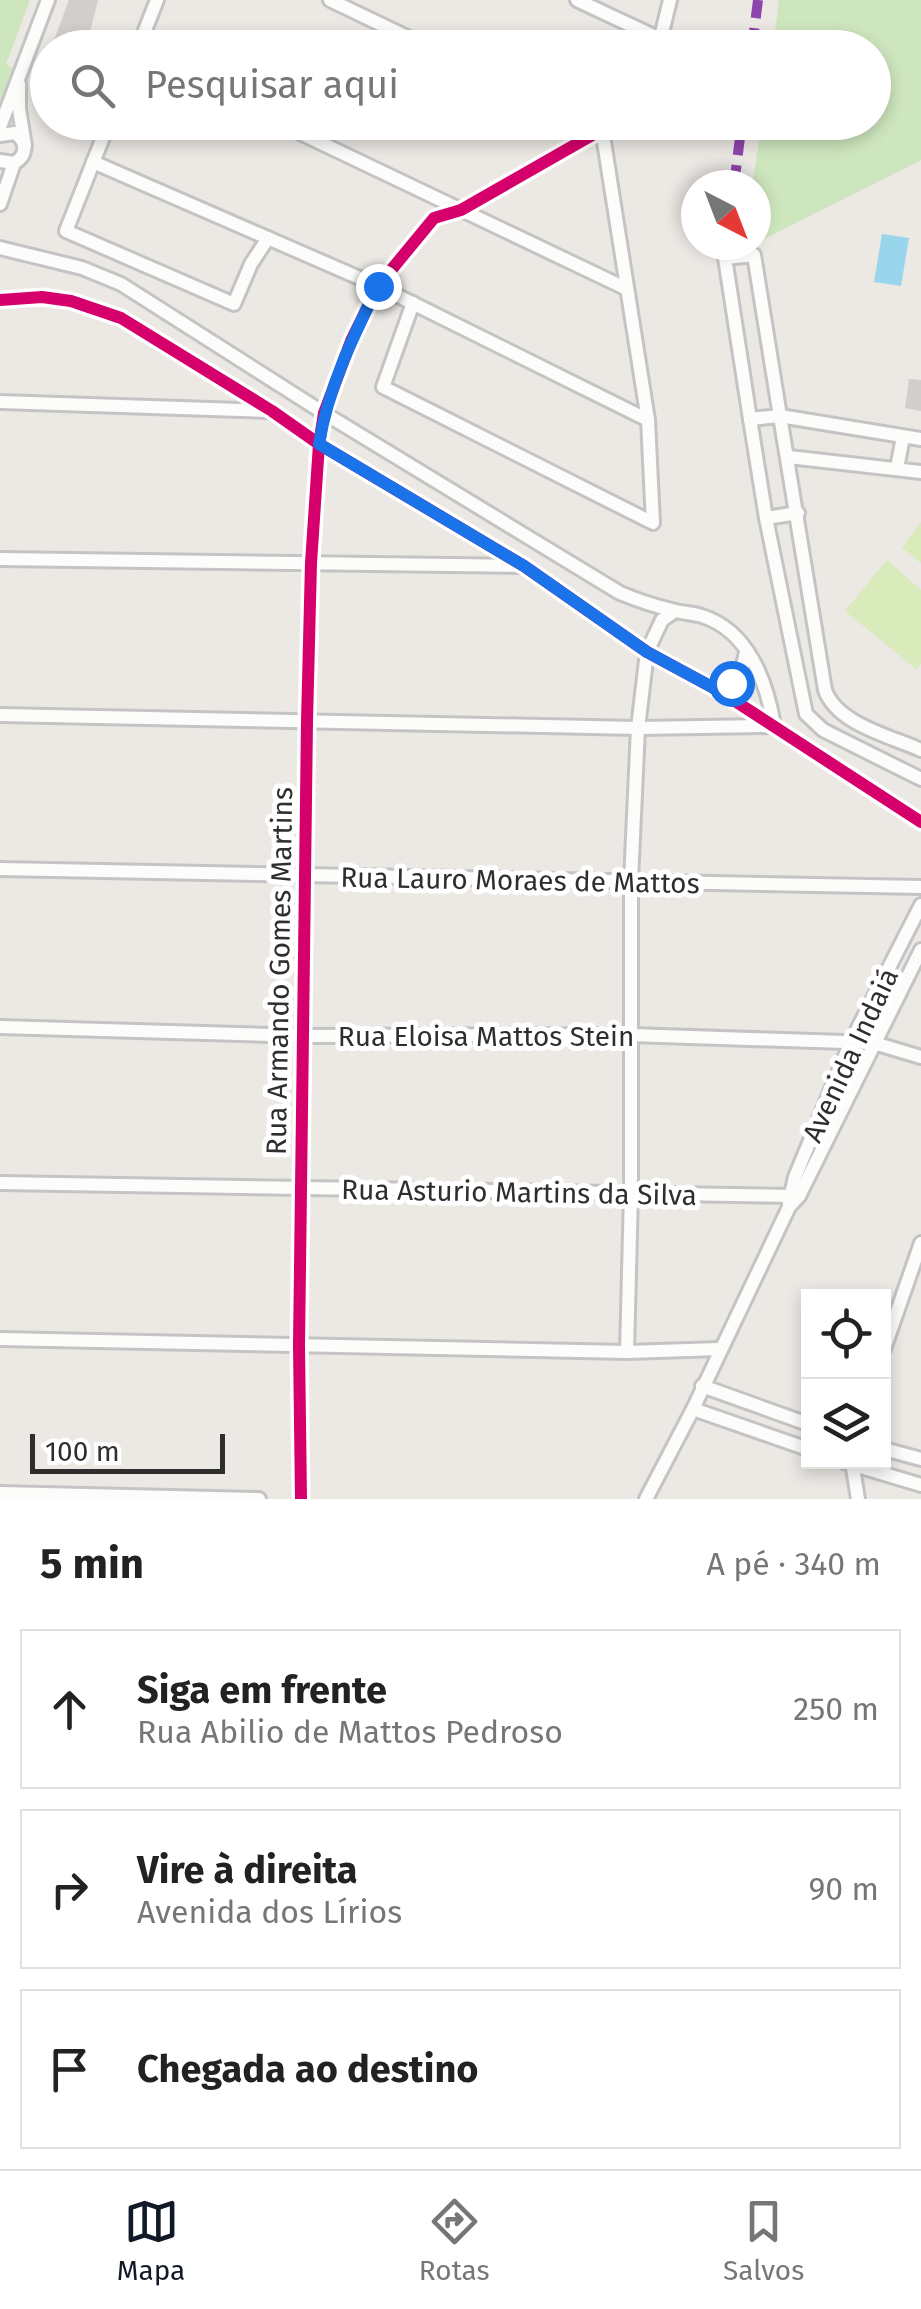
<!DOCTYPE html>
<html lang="pt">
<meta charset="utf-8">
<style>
body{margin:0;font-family:"Fira Sans",sans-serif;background:#f6f6f6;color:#222}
.controls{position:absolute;right:30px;bottom:30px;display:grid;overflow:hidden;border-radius:0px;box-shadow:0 5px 15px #0003}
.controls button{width:90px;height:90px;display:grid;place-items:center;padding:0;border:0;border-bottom:2px solid #e0e0e0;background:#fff;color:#222;font:50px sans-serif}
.compass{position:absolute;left:681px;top:170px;width:90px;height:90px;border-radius:50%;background:#fff;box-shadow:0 5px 15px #0003;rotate:138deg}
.scale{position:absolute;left:30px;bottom:25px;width:195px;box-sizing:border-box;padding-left:10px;border:5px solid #2e2e2e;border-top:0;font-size:28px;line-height:35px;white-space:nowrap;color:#2e2e2e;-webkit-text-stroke:8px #fff;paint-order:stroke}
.stop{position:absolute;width:30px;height:30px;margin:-22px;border:8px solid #1a73e8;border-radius:50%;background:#fff}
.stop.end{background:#1a73e8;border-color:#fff;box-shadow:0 2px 10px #0008}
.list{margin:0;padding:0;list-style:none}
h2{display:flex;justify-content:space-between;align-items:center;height:130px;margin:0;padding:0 40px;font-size:42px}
h2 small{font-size:32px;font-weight:400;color:#767676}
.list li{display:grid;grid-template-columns:65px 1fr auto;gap:30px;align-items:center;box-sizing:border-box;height:160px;margin:0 20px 20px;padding:0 20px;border:2px solid #e0e0e0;border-radius:0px}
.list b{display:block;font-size:38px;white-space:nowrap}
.list p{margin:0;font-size:32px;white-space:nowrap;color:#767676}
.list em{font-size:32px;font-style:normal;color:#767676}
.icon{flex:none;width:55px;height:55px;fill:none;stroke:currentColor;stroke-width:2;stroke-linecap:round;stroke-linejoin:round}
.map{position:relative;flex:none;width:921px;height:1499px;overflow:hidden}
.search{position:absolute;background:#fff;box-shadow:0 5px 15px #0003;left:30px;right:30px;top:30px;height:110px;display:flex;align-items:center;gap:25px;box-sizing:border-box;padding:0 35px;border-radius:55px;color:#767676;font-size:38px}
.sheet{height:670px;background:#fff}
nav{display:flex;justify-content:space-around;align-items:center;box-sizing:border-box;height:140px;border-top:2px solid #e0e0e0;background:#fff;font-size:28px;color:#767676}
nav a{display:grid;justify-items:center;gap:5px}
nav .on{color:#111827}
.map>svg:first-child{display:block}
</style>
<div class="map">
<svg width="921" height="1499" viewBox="0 0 921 1499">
<rect width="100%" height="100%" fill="#ece8e4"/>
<g fill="#cee6be">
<polygon points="0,0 30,0 6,64 13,68 0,101"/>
<polygon points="779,0 921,0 921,160 756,243 756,185 752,185 762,123 874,122 874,48 773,47"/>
</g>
<g fill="#d9eabb">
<polygon points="921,522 921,563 902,548"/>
<polygon points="887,560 921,590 921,663 916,669 845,611"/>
</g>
<polygon fill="#99d6ec" points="882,234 909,238 901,286 874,282"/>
<g fill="#d1cecb">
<polygon points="69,0 98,0 90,32 87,31 85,36 78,34 74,46 51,48"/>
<polygon points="46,60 48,60 48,99 34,94"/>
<polygon points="909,379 921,380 921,411 905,408"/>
</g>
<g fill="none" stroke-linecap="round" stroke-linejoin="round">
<defs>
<g id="minor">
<polyline points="330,0 430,48"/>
<polyline points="577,0 660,39"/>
<polyline points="659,45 670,0"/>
<polyline points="138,48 157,0"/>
<polyline points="19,84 19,109 25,146"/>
<polyline points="109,122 66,231 234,304 251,264 268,238"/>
<polyline points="277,122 625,288"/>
<polyline points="0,127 48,0"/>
<path d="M0 135 15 133C28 142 27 156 14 163L0 161"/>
<polyline points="93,162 378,286 648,420"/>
<polyline points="0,204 14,163"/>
<path d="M0 248 82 268 121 284 319 410 620 593C637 600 654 606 672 610 682 613 692 613 702 616 749 631 767 683 774 726"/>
<polyline points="0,300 42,297 71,301 121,318 272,411 319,444 524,566 647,652 721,692 921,822"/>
<polyline points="413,303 383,387 653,523 648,420 602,129 589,122"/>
<polyline points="0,402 269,411"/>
<polyline points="750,419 725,258 754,255 780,416 921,439"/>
<polyline points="789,457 921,472"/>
<polyline points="897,468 903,437"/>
<polyline points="766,518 798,513"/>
<polyline points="0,559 522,566"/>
<polyline points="721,692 743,665 746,652"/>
<polyline points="0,715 638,728 771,726"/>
<path d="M921 750C890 736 837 724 825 690L780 416 750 419 766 518 806 714 823 730 921 779"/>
<polyline points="0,869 921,887"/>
<polyline points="0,1027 304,1036 631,1035 874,1043 921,1057"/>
<polyline points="0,1183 799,1196"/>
<polyline points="789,1203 795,1177 851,1042 921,905"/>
<polyline points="0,1339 627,1352 719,1349"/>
<polyline points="884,1349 921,1243"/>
<polyline points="627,1352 631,1193 631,881 638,728 647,652 662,620 675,611"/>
<polyline points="702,1386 808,1424"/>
<polyline points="693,1409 808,1449"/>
<polyline points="884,1449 921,1459"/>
<polyline points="844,1462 921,1485"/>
<polyline points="852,1462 858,1499"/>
<polyline points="0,1493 259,1499"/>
<polyline points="301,1499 299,1345 307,721 311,563 319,444 324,413 351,341 378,286 434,218 461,210 615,122"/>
<polyline points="646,1499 693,1409 789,1207 799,1196 921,950"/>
</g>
</defs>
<use href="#minor" stroke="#c5c4c5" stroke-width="18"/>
<use href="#minor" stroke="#fcfcfb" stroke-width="12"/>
<g stroke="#8e44ad" stroke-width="10" stroke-dasharray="20 10" stroke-linecap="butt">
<polyline points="752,48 758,0"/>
<polyline points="734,185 742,122"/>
<polyline points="725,258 727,245"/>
</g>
<defs>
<g id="cycleway">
<polyline points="0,300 42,297 71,301 121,318 272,411 319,444 524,566 647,652 721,692 921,822"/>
<polyline points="301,1499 299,1345 307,721 311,563 319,444 324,413 351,341 378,286 434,218 461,210 615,122"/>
</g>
</defs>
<use href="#cycleway" stroke="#fff" stroke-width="19"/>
<use href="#cycleway" stroke="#d6006c" stroke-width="12"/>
</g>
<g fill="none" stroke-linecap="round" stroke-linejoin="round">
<path stroke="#1a73e8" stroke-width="12" d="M378 286C353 337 328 388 319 444L524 566 647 652 721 692 731 683"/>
</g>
<g text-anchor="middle" stroke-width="10" stroke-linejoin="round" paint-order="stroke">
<g font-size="28" fill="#2e2e2e" stroke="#fff">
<text transform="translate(520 880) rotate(1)" y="10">Rua Lauro Moraes de Mattos</text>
<text transform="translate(279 971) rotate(-89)" y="10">Rua Armando Gomes Martins</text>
<text x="486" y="1046">Rua Eloisa Mattos Stein</text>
<text transform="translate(850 1055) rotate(-65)" y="10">Avenida Indaiá</text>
<text transform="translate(519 1192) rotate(1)" y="10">Rua Asturio Martins da Silva</text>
</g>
</g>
</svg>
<div class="controls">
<button><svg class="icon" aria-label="locate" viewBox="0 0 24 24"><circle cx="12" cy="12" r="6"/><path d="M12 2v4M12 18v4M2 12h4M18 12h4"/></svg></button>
<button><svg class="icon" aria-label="layers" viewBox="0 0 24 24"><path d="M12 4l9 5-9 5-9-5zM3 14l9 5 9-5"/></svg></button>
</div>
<svg class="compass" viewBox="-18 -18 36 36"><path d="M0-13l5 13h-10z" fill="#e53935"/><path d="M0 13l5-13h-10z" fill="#767676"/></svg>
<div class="scale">100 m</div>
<div class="stop" style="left:731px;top:683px"></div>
<div class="stop end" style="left:378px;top:286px"></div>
<div class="search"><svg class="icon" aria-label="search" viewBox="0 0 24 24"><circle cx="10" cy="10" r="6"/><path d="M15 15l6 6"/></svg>Pesquisar aqui</div>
</div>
<section class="sheet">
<h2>5 min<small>A pé · 340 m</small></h2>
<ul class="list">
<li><svg class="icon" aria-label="ahead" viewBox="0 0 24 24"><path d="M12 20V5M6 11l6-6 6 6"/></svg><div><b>Siga em frente</b><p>Rua Abilio de Mattos Pedroso</p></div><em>250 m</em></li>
<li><svg class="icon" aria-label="right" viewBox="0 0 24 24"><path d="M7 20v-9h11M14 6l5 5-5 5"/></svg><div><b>Vire à direita</b><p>Avenida dos Lírios</p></div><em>90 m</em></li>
<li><svg class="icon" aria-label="arrive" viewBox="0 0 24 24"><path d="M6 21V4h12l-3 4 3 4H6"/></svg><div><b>Chegada ao destino</b></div></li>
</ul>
</section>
<nav>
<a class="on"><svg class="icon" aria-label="map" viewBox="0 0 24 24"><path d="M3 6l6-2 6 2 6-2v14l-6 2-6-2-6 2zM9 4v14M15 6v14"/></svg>Mapa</a>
<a><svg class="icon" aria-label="directions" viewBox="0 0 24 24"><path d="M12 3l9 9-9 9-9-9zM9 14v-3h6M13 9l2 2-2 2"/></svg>Rotas</a>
<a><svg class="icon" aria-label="saved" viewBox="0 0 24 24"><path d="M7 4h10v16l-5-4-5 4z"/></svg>Salvos</a>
</nav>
